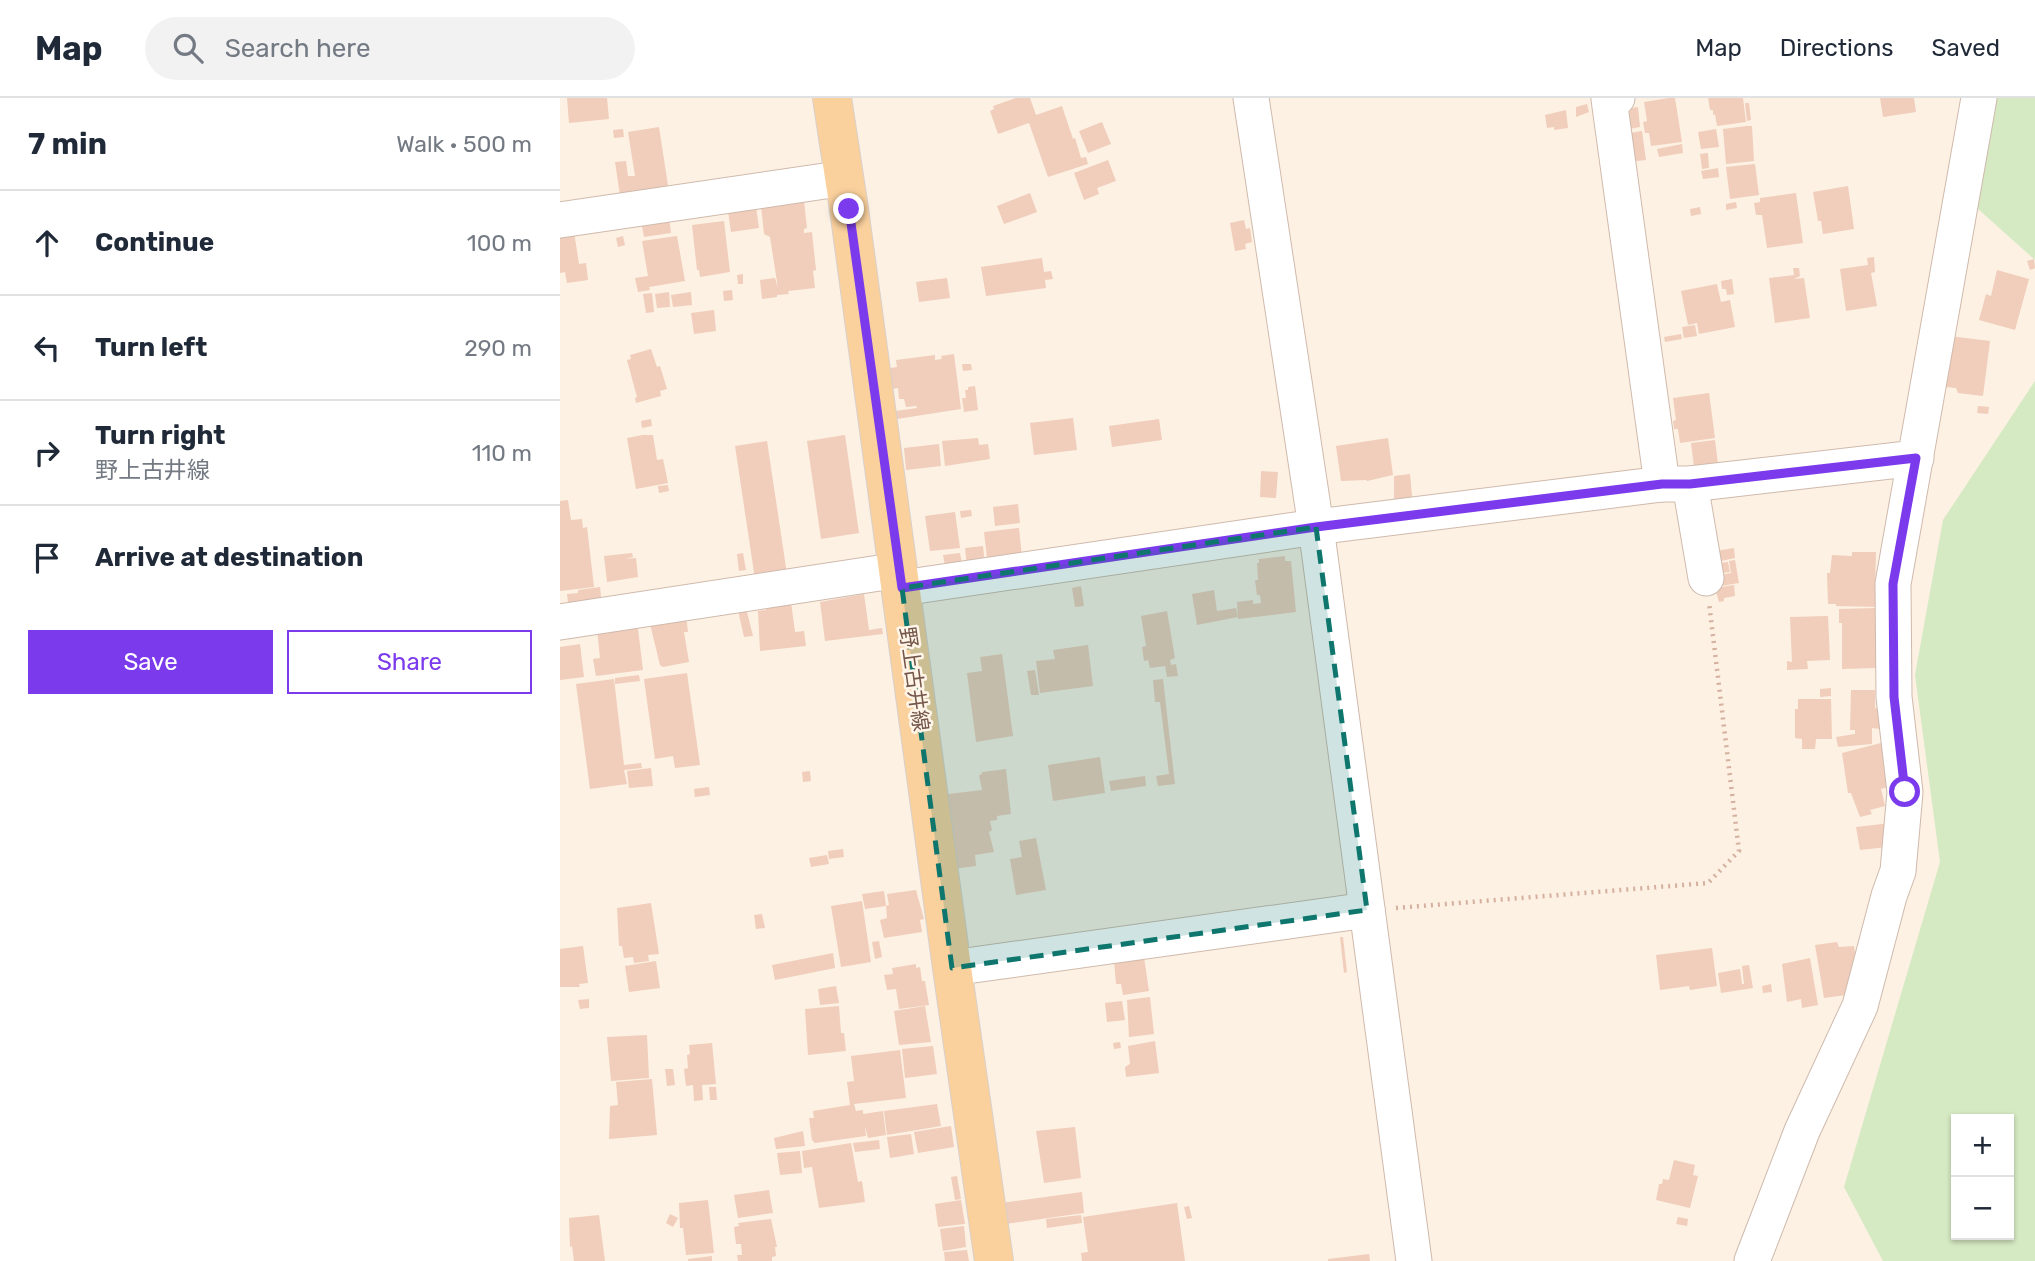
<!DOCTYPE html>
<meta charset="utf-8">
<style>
body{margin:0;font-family:Rubik,"Noto Sans JP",sans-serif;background:#f2f2f3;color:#1f2937}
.controls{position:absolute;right:21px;bottom:21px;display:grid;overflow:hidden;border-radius:0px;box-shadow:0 2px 5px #0004}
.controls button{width:63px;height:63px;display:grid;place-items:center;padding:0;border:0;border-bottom:2px solid #e0e1e3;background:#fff;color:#1f2937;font:35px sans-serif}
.stop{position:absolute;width:21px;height:21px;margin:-16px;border:5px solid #7c3aed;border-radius:50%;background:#fff}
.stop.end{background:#7c3aed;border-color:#fff;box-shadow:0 2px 7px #0008}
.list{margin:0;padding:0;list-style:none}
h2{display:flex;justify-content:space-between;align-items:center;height:91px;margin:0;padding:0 28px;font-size:30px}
h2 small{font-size:23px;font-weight:400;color:#747a83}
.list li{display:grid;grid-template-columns:46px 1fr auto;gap:21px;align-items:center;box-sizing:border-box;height:105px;padding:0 28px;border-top:2px solid #e0e1e3}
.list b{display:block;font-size:26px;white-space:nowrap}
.list p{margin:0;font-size:23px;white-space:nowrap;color:#747a83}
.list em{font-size:23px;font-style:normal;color:#747a83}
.actions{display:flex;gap:14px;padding:21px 28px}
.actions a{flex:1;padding:16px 0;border:2px solid #7c3aed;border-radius:0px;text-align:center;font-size:24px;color:#7c3aed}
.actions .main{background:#7c3aed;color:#fff}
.icon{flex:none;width:38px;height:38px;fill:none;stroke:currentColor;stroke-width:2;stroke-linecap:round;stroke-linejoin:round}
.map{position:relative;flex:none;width:1475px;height:1163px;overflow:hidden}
header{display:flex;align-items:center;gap:42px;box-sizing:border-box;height:98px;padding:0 35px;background:#fff;border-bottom:2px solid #e0e1e3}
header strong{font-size:33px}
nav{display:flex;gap:38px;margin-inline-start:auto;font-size:24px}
.search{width:490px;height:63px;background:#f2f2f3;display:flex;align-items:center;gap:18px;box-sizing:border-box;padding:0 24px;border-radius:38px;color:#747a83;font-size:26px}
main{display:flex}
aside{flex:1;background:#fff}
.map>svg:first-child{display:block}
</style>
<header>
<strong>Map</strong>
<div class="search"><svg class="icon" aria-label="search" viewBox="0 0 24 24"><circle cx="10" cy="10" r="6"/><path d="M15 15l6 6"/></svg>Search here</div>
<nav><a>Map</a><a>Directions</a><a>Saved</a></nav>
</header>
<main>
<aside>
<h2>7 min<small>Walk · 500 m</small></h2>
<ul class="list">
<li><svg class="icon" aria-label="ahead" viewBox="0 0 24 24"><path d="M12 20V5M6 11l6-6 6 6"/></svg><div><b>Continue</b></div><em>100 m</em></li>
<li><svg class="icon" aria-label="left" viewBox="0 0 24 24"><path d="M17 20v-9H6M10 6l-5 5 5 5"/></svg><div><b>Turn left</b></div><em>290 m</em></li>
<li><svg class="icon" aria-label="right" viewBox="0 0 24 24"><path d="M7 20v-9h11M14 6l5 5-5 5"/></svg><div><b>Turn right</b><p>野上古井線</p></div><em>110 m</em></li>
<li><svg class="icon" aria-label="arrive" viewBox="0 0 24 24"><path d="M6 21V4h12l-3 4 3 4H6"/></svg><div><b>Arrive at destination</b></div></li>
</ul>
<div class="actions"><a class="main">Save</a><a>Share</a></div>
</aside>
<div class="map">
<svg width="1475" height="1163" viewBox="0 0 1475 1163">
<rect width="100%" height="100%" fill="#fcf1e3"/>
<g fill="#d5e9c2" fill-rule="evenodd">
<polygon points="1431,0 1475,0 1475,162 1417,110"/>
<path d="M1475 283V1163H1323L1284 1089 1380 764 1355 577 1383 422ZM1449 1021V1137H1396V1021Z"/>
</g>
<g fill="#f1cdbb">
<polygon points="7,0 47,0 49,21 9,25"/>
<polygon points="456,0 470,0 476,17 502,8 513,41 515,40 521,60 526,59 528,66 488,79 469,25 438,36 430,13 434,11 433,8"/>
<polygon points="1109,0 1115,0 1122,44 1091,48 1089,35 1085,35 1083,24 1087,23 1084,4"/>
<polygon points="1148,0 1183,0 1186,24 1157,28 1155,16 1153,17 1153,12 1150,12"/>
<polygon points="1320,0 1354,0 1356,14 1323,19"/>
<polygon points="1185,5 1189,5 1191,22 1187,23"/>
<polygon points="1027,6 1029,14 1016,19 1016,9"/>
<polygon points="1078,9 1080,29 1064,32 1061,12"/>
<polygon points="1006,12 1008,30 994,32 994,29 987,30 985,17"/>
<polygon points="542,24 551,46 528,55 519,33"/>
<polygon points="1187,28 1192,28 1194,63 1166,66 1163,31"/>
<polygon points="99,29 109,94 61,104 55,64 66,63 68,78 75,78 68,34"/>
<polygon points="63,31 64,39 54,40 53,32"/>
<polygon points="1156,31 1159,49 1141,51 1138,34"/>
<polygon points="1082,33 1086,62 1068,64 1064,36"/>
<polygon points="1122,46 1123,55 1099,59 1097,51"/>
<polygon points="1148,55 1149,70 1142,71 1140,56"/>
<polygon points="548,62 556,83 537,90 539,96 524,102 514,75"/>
<polygon points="1195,66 1199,97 1170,101 1166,69"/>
<polygon points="1158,70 1159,79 1143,81 1141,73"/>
<polygon points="1288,88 1294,131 1263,136 1261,123 1258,123 1253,94"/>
<polygon points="470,95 477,114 444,126 437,108"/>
<polygon points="1236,95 1243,145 1207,150 1202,117 1196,117 1194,105 1200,104 1200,100"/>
<polygon points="244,103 247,130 244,131 244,135 252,134 256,172 253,173 255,190 228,193 229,196 217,197 217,199 202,201 200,182 215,180 218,190 210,139 204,136 201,108"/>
<polygon points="1176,104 1177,110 1166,112 1166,106"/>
<polygon points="196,109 199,130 171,134 168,113"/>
<polygon points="1140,109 1141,116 1131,118 1130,111"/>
<polygon points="109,119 111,135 84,139 81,123"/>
<polygon points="684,122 686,131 690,130 692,144 685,146 686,151 675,153 670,125"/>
<polygon points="164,123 170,174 140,179 139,172 137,172 132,127"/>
<polygon points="14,134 19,166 26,165 28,182 7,185 5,174 0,175 0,137"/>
<polygon points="63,138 65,147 58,149 56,140"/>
<polygon points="117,138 125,183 89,189 90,192 78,194 75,180 88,178 82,143"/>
<polygon points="1314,159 1315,174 1311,175 1317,208 1286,213 1280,171 1308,167 1307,160"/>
<polygon points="482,160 484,174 491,173 493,181 485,182 486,190 426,198 421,169"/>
<polygon points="1474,161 1475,170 1470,172 1467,163"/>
<polygon points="1233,170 1239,170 1240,178 1234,181 1244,180 1250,220 1215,225 1209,180 1234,177"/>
<polygon points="1437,172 1469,181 1455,232 1419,222 1426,196 1431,198"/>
<polygon points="183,176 183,186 178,186 177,177"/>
<polygon points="387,180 390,200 359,204 356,184"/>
<polygon points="1172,181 1174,196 1167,197 1166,191 1162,191 1161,183"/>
<polygon points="1157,186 1161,204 1170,202 1175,229 1139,236 1137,225 1128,227 1121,193"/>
<polygon points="172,192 173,202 164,203 163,193"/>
<polygon points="109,194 110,209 97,210 95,196"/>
<polygon points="131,194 132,207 113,209 111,197"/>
<polygon points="92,195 94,214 86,215 83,196"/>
<polygon points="154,212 156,233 134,236 131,215"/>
<polygon points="1135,227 1137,238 1124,240 1122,229"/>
<polygon points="1121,236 1122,241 1105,244 1104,239"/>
<polygon points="1389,238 1430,243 1423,298 1398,295 1396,290 1385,289"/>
<polygon points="91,251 97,269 100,268 107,291 100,293 101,298 76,305 75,300 77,299 67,262 71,261 70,257"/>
<polygon points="394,256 401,311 337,321 335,313 357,310 356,308 346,309 344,301 339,301 338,290 333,291 330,270 337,269 336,262 375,257 375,262 382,261 381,258"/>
<polygon points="402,266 411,266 412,272 403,273"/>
<polygon points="415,288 418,312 404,314 402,300 406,300 405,292 408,292 408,289"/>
<polygon points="1149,295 1155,340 1120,345 1118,331 1114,331 1113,323 1116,322 1113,300"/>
<polygon points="1418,308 1429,309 1428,316 1417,315"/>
<polygon points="513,320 517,352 474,357 470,325"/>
<polygon points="91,321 92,328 82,330 81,323"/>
<polygon points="599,321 602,342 552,349 549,328"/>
<polygon points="83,337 93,337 97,362 103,361 108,385 76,391 67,340"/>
<polygon points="285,337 299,435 261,441 247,343"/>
<polygon points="418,340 419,347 428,346 430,361 385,368 382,343"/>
<polygon points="828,340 833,377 807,383 806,382 781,383 776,348"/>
<polygon points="1155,342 1158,366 1134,369 1131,345"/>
<polygon points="207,343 227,476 195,481 175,348"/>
<polygon points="379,346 381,368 346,372 344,350"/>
<polygon points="701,373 718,374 716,400 700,399"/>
<polygon points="850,376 853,409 834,411 834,378"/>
<polygon points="108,387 109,393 99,395 98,388"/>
<polygon points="8,402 11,422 22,421 23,430 27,429 34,489 0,493 0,403"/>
<polygon points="458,406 460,425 435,428 433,409"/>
<polygon points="411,412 412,418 401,420 400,413"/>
<polygon points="395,414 400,450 370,453 365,418"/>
<polygon points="459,430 462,459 427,460 424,434"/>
<polygon points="423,448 425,466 407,468 405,450"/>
<polygon points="1174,450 1175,460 1152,465 1150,454"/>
<polygon points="1292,454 1316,454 1315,496 1319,496 1319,509 1276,508 1276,506 1268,506 1267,475 1270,475 1272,457 1292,458"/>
<polygon points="72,455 73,459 65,461 76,460 78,479 47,484 44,458"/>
<polygon points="183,455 186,472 179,473 177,456"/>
<polygon points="400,455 403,471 386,474 383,457"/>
<polygon points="725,458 725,463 731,463 736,514 678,521 677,504 693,502 693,506 701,505 700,497 697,497 695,482 698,482 697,465 699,465 699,461"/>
<polygon points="1175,462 1179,485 1155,489 1153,478 1171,475 1169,463"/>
<polygon points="1168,464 1170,474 1153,476 1151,466"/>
<polygon points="1174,487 1175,498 1164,500 1164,503 1159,504 1155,490"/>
<polygon points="521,488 524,508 515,509 512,490"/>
<polygon points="40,489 42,508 9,513 7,496 18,495 18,492"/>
<polygon points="654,492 657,513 676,510 678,519 637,527 632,496"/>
<polygon points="304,496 309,532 322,530 323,536 265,543 260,504"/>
<polygon points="231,504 235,534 244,533 246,548 200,553 198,513 206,512 206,507"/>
<polygon points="185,506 193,538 184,539 177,508"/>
<polygon points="1316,510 1315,544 1318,544 1317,570 1282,571 1282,525 1279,525 1279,511"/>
<polygon points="607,513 615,560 610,562 611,567 616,566 618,578 607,579 605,568 590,570 588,562 584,563 582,549 586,548 581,518"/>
<polygon points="126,517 128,534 124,534 129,564 103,569 100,567 90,526"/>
<polygon points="1268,518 1270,562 1247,563 1248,571 1227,572 1227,563 1232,564 1230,519"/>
<polygon points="37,531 78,531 83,572 36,578 33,561 40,560"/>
<polygon points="20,546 24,579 0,582 0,549"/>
<polygon points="528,547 533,588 480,595 476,563 495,561 493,552"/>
<polygon points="442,556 453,638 416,644 407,575 422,573 420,559"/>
<polygon points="475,572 479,597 471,597 467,573"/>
<polygon points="127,575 140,667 115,670 113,658 95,661 84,581"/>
<polygon points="79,577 80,583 55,586 55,580"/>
<polygon points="54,581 64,667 81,665 82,670 64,672 67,686 30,691 16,586"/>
<polygon points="603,581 615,686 598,688 596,678 609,676 600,604 595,604 593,582"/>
<polygon points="1271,590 1271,598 1260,599 1260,591"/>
<polygon points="1291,592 1315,592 1315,610 1321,611 1320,631 1312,630 1312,646 1278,649 1276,639 1295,636 1295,632 1290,632"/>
<polygon points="1238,601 1271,601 1272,641 1256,641 1255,651 1242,651 1242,641 1235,640 1235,611 1238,611"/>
<polygon points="1321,645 1332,688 1321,691 1325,708 1310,712 1312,716 1300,719 1291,695 1288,695 1282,655"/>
<polygon points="540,659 545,695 493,703 488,667"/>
<polygon points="91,670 93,688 69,690 67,673"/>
<polygon points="446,671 451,716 437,718 437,722 430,723 432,732 429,734 434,754 415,757 416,768 393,771 380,697 422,692 419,677 422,676 422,674"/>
<polygon points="250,673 251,683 243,684 242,674"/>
<polygon points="585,678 586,688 551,693 549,683"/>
<polygon points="149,689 150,697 135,699 134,691"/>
<polygon points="1340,724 1336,748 1300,752 1296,729"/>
<polygon points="476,740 486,792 456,797 450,761 462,759 459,743"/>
<polygon points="283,751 284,759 269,761 268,753"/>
<polygon points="267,757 269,766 251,769 249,760"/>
<polygon points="356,792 364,821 360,822 362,834 324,840 320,822 327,820 326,808 329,807 327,796"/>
<polygon points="324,793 326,808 305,811 302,796"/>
<polygon points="302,803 311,864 281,869 271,808"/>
<polygon points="91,805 99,856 88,857 89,863 74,865 73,859 64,860 62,848 59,848 57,810"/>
<polygon points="202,816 205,830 196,831 194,817"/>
<polygon points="780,839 783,839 787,874 784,875"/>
<polygon points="319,843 322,859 315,861 312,844"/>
<polygon points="1277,844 1279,849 1294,848 1301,895 1264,900 1255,847"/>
<polygon points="23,848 28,885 19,886 20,889 0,889 0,851"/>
<polygon points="1152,850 1157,888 1130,892 1129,888 1100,892 1096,857"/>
<polygon points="273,855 275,870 215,882 212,867"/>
<polygon points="584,859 589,893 563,897 561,886 556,886 554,863"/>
<polygon points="1250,860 1258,907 1242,910 1241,901 1227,904 1222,866"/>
<polygon points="96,863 100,890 69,894 65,868"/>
<polygon points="356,866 356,870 360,869 362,883 365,883 369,907 339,911 336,891 327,892 324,877 333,876 332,870"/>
<polygon points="1189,867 1193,890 1161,895 1158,875 1180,871 1182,886 1184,886 1182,868"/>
<polygon points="1211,886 1212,894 1203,895 1202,888"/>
<polygon points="276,888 279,905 260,907 258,891"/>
<polygon points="590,899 594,936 569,939 567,902"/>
<polygon points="29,901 29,910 20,911 18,902"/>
<polygon points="562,903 565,922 547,924 545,905"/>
<polygon points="279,908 281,935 284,935 286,953 248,957 245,911"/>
<polygon points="365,908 371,944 339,947 334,913"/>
<polygon points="87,937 89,980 51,983 47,939"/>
<polygon points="595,943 599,975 566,979 565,969 570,966 568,948"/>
<polygon points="560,944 561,950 554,951 553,945"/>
<polygon points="152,945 156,986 142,987 143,1002 134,1003 133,987 126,988 124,971 128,970 127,957 130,956 129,947"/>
<polygon points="373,948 377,976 345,980 342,951"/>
<polygon points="340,952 346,1000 294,1006 296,1013 303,1012 303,1016 323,1013 326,1037 308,1040 305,1028 306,1038 255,1045 252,1042 249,1020 254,1020 253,1013 290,1007 287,984 294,983 291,958"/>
<polygon points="105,971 113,971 115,987 107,988"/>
<polygon points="92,981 97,1037 49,1041 50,1008 58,1007 56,984"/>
<polygon points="149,989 156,989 157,1002 150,1002"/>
<polygon points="377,1006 381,1028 327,1037 324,1013"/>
<polygon points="391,1028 394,1049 358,1055 354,1034"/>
<polygon points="515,1029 521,1080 484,1085 476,1033"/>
<polygon points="243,1033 245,1048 216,1051 214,1040"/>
<polygon points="351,1036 354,1056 330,1060 327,1039"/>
<polygon points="319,1042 320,1051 295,1054 293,1045"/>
<polygon points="291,1045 298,1084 302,1083 305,1104 259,1110 252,1069 244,1070 242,1053"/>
<polygon points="240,1053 242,1075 220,1077 217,1055"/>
<polygon points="1114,1062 1135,1067 1133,1077 1138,1078 1130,1110 1096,1102 1099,1086 1102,1086 1103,1081 1109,1082"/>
<polygon points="397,1078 401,1101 395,1102 391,1079"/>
<polygon points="209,1092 213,1115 178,1120 174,1097"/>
<polygon points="522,1094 524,1115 445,1126 433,1106"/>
<polygon points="148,1102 154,1155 126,1157 123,1130 120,1130 119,1105"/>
<polygon points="401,1102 405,1126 378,1129 375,1106"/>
<polygon points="617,1105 625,1163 522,1163 521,1155 528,1154 523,1119"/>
<polygon points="629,1108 632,1120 627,1121 624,1109"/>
<polygon points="110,1116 118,1120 113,1129 106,1125"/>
<polygon points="39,1117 45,1163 14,1163 12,1148 10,1149 9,1120"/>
<polygon points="521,1117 522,1125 487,1130 486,1121"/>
<polygon points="1118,1119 1128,1121 1127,1128 1116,1126"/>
<polygon points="211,1121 217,1149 215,1149 216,1158 212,1159 212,1163 178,1163 177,1157 182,1157 181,1146 176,1146 174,1129 179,1128 178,1125"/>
<polygon points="404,1128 406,1149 383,1153 380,1131"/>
<polygon points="407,1152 409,1163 385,1163 384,1154"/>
<polygon points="809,1156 810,1163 768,1163 768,1161"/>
<polygon points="152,1158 152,1163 128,1163 128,1161"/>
</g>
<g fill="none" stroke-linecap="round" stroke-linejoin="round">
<defs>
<g id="minor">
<polyline points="691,0 756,429 854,1163"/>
<polyline points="1057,0 1049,1 1102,386"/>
<polyline points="0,122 285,80"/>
<polyline points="1130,386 1146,480"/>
<polyline points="342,490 756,429 1102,386 1130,386 1356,360"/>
<polyline points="0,524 339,472"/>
<polyline points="392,870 807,812"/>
<polyline points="1192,1163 1242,1033 1300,908 1329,798 1338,773 1345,694 1334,599 1333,486 1419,0"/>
</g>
<polyline id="major" points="272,0 289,111 392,870 434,1163"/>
</defs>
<use href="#minor" stroke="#cfbaad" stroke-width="37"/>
<use href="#major" stroke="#d8d0cc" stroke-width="40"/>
<polyline stroke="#d5b09f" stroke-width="4.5" stroke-dasharray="2 5" stroke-linecap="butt" points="836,810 1148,785 1179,753 1149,505"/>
<use href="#minor" stroke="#fff" stroke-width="35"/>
<use href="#major" stroke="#fad09d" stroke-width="38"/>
</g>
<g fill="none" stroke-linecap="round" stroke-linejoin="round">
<polyline stroke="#7c3aed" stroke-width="9" points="289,111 342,490 756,429 1102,386 1130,386 1356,360 1333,486 1334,599 1345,694"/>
</g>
<path fill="#0f766e" fill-opacity="0.2" stroke="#0f766e" stroke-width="5" stroke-dasharray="14 9" stroke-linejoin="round" d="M756 429 807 812 392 870 342 490Z"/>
<g text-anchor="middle" stroke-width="5" stroke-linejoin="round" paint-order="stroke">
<g font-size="21" fill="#74564a" stroke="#fff5e9">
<text transform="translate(354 581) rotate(82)" y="7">野上古井線</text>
</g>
</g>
</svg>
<div class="controls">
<button>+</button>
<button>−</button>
</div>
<div class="stop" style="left:1345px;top:694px"></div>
<div class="stop end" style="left:289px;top:111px"></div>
</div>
</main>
